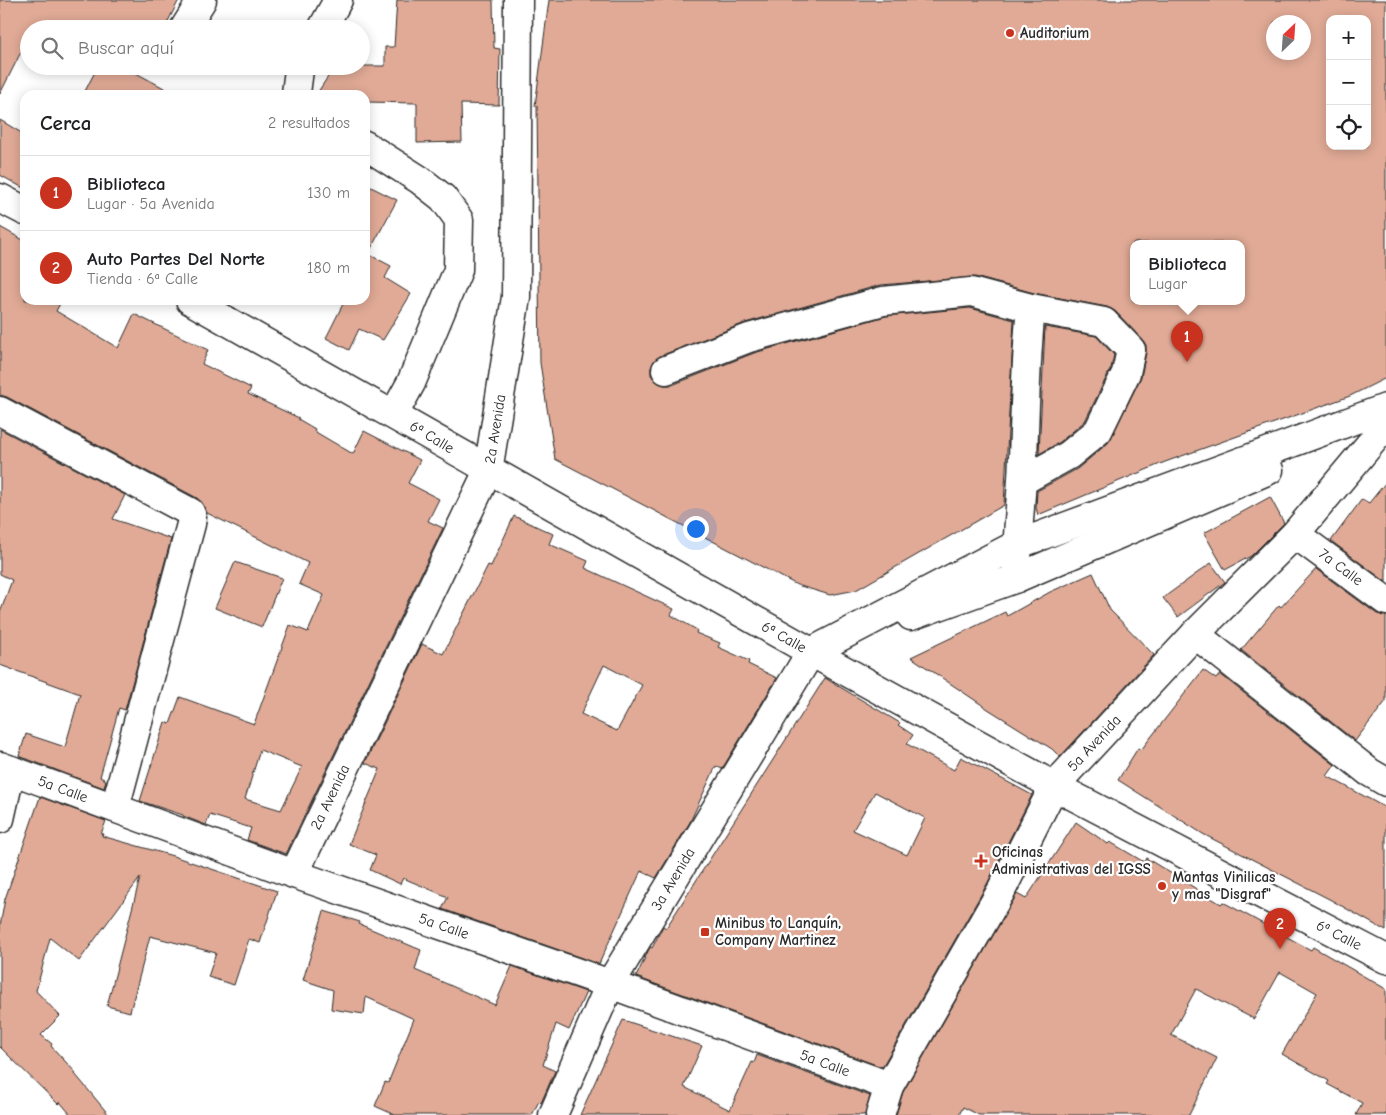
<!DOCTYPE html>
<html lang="es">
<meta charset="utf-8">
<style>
body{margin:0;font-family:"Comic Neue",sans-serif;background:#f6f6f6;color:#202124}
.controls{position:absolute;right:15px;top:15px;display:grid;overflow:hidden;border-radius:10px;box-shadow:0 2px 12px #0003}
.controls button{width:45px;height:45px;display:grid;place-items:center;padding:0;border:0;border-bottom:1px solid #e0e0e0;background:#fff;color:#202124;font:25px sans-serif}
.compass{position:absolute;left:1266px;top:15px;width:45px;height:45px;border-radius:50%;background:#fff;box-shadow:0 2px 12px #0003;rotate:25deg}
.you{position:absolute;left:695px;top:528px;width:18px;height:18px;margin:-12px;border:4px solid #fff;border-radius:50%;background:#1a73e8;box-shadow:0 0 0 8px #1a73e833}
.badge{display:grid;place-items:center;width:32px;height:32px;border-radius:50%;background:#c8321e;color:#fff;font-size:16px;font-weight:700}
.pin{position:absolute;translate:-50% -41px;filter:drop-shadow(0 1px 2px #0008)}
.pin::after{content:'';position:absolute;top:26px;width:18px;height:15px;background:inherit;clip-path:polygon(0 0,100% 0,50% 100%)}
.popup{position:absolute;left:1130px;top:240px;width:115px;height:65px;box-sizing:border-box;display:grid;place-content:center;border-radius:10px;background:#fff;filter:drop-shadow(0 1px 4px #0005);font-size:16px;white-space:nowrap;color:#757577}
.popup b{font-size:19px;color:#202124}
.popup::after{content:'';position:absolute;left:50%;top:100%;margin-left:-10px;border:10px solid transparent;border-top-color:#fff}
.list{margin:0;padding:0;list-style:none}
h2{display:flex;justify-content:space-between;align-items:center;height:65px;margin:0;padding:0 20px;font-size:21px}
h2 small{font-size:16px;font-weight:400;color:#757577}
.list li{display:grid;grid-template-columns:32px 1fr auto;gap:15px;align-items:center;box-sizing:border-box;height:75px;padding:0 20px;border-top:1px solid #e0e0e0}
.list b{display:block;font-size:19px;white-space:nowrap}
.list p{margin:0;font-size:16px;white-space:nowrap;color:#757577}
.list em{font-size:16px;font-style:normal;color:#757577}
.icon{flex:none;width:28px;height:28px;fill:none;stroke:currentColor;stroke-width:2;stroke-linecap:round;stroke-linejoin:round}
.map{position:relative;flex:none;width:1386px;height:1115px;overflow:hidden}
.search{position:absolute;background:#fff;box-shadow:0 2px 12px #0003;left:20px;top:20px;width:350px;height:55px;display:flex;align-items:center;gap:12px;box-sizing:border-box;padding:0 18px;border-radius:28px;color:#757577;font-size:19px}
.panel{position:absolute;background:#fff;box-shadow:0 2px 12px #0003;left:20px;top:90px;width:350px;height:215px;border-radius:15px}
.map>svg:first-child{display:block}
</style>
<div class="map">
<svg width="1386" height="1115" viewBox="0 0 1386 1115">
<rect width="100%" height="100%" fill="#fff"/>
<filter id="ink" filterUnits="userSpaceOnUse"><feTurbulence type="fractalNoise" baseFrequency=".02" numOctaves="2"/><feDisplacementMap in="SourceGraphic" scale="10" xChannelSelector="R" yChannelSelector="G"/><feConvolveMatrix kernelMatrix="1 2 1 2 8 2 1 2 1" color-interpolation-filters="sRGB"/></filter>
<g filter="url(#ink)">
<g fill="#e0aa96" stroke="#2b2b2b" fill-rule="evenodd">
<polygon points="0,0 179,0 164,29 29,29 29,36 0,94"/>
<polygon points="397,0 493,0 494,48 500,49 499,105 461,104 462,142 417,143 417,103 365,102 365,95 316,95 335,66 385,66 385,47 394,47"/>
<path d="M549 0H1386V378L1350 396 1165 462 1038 515 1036 508 1037 491 1077 469 1108 443 1141 377 1146 353V345L1142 339 1115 311 1107 307 1034 293 975 277 881 285 745 323 660 356 654 361 651 368V375L657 382 664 385H672L754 353 886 316 970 308 1014 320 1004 505 856 590 830 595 797 585 555 459 540 363 537 106H535ZM1330 19H1367V146H1330ZM1274 22H1304V52H1274ZM1133 243H1241V301H1133Z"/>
<polygon points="98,66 123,66 177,95 83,95"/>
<polygon points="0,120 25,135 25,189 0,175"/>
<polygon points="365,184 397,200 368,254 391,266 385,278 411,294 383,340 359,329 349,350 326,338 345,300 365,300"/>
<path d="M0 227 25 241V300H62L56 311 118 348 134 314 208 350 202 364 251 388 248 394 299 418 298 419 315 429 314 431 353 454 364 431 420 460 408 483 439 499 428 521 443 528 286 854 247 840 251 828 210 815 206 825 183 816V815L140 801 165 722 170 724 180 697 254 724 290 625 308 632 324 595 299 584 308 563 207 513 204 506 197 498 7 397 0 395ZM260 750 302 767 281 810 245 799Z"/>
<polygon points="1045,327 1096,336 1114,355 1111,368 1085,421 1060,442 1039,454"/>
<polygon points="0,429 125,495 113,519 171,539 125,710 119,708 100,777 106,780 104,788 19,756 26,734 65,747 80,694 0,665 0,613 12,580 0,574"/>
<polygon points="1386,482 1386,582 1331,541 1362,499 1369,503"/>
<polygon points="1270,497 1284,523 1251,556 1225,570 1204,533"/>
<path d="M514 516 553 534 549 544 588 561 585 568 674 609 671 615 697 630 696 633 720 643 718 647 749 661 748 664 777 678 722 769 716 766 690 822 656 878 641 871 599 964 442 909 448 897 403 878 400 884 370 870 376 855 349 844 380 769 365 763 422 644 443 654 488 565 491 566ZM604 665 642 685 617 731 581 714Z"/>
<polygon points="235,562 282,578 262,627 215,608"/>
<polygon points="1211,563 1225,582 1178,617 1163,598"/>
<polygon points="1316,569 1377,614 1386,616 1386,701 1355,741 1241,650 1279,605 1281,607"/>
<polygon points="1093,573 1110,610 1154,655 1060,757 1052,749 988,709 911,657 1005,612 1007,616 1050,592"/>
<polygon points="1203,670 1216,679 1220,674 1335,765 1327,776 1386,808 1386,931 1331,900 1203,834 1118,780 1138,748 1141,750"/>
<path d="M825 678 900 723 898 725 913 735 907 744 954 770 961 757 1032 795 986 886 882 1067 636 977 650 947 652 948 663 926 666 928ZM875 792 925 818 907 855 853 830Z"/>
<polygon points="40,797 106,821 101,834 103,834 102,836 173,856 277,891 260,943 249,939 234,985 208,977 216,953 150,936 130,1012 107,1006 140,878 79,961 50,938 36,991 60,1016 41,1035 52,1044 51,1046 76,1073 75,1074 109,1115 71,1115 60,1102 58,1104 0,1047 0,926 5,899"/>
<polygon points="1076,822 1108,844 1110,842 1144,862 1146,858 1221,904 1223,902 1311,950 1313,947 1386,989 1386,1115 1356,1115 1362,1103 1327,1084 1329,1081 1282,1054 1317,993 1280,972 1254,1019 1196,989 1171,1035 1217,1058 1189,1115 979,1115 963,1107 959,1115 896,1115 903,1092 1017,894 1026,899"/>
<polygon points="324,911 360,922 359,924 421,950 415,970 495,1005 512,966 586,992 569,1030 556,1024 543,1065 555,1071 541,1103 539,1101 532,1115 395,1115 375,1106 385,1082 388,1083 414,1019 366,997 364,1014 331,1009 333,990 303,980"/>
<polygon points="623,1020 702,1046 684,1087 730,1110 752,1062 754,1063 757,1055 870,1096 865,1115 580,1115"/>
</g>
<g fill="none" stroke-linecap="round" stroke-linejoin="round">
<defs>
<g id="minor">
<polyline points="184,29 202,0"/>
<polyline points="322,29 338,0"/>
<polyline points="297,95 296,93 299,70 301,66"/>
<polyline points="365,145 420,180 443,198 459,220 458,270 411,383 394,414"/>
<path d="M666 370 749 338 883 301 971 292 1031 308C1025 365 1025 422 1022 479 1020 513 1016 545 1017 578"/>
<polyline points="0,411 190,512 192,517 191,524 115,808"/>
<polyline points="1022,481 1069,455 1098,431 1126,373 1131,350 1104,322 1031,308"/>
<polyline points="1295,534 1386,601"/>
<polyline points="911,616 1017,578 1269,470"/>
<polyline points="1195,634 1369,772 1386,782"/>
<polyline points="811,652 1016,545 1386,408"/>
<polyline points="0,766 294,874 610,984 889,1086"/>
<polyline points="0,819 11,770"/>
<polyline points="294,874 488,471 516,297 518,0"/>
<polyline points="553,1115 610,984 811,652"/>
<polyline points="880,1115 889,1086 1000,893 1054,786 1195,634 1295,534 1386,425"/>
</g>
<g id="major">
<polyline points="0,198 25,211"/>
<polyline points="190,300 811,652 1054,786 1386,959"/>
</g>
</defs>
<use href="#minor" stroke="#2b2b2b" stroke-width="31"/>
<use href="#major" stroke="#2b2b2b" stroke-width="31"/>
<use href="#minor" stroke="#fff" stroke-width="28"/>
<use href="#major" stroke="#fff" stroke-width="28"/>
</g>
</g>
<g fill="#c8321e" stroke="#fff" stroke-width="2">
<circle cx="1010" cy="33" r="5"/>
<path d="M978.5 853.5h5v5h5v5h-5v5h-5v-5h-5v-5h5z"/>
<circle cx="1162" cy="886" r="5"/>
<rect x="700" y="927" width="10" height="10" rx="2.5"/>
</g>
<g text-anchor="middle" stroke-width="4.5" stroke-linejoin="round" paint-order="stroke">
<g font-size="15" font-weight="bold" fill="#2b2b2b" stroke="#fff" text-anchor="start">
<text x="1020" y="38">Auditorium</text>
<text x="992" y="857">Oficinas<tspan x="992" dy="17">Administrativas del IGSS</tspan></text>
<text x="1172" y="882">Mantas Vinilicas<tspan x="1172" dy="17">y mas "Disgraf"</tspan></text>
<text x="715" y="928">Minibus to Lanquín,<tspan x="715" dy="17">Company Martinez</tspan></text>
</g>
<g font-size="15" fill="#2b2b2b" stroke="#fff">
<text transform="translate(495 429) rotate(-81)" y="5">2a Avenida</text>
<text transform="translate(432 437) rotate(31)" y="5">6ª Calle</text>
<text transform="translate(1341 567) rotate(37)" y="5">7a Calle</text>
<text transform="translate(784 637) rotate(29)" y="5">6ª Calle</text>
<text transform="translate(1094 743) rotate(-47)" y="5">5a Avenida</text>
<text transform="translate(63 789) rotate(20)" y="5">5a Calle</text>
<text transform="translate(330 797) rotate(-64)" y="5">2a Avenida</text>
<text transform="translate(673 879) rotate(-59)" y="5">3a Avenida</text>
<text transform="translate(444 926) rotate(19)" y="5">5a Calle</text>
<text transform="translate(1339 935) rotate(27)" y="5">6ª Calle</text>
<text transform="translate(825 1063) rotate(20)" y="5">5a Calle</text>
</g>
</g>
</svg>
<div class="controls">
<button>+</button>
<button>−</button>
<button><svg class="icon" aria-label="locate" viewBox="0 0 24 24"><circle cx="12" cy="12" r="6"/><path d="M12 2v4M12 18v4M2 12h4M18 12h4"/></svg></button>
</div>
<svg class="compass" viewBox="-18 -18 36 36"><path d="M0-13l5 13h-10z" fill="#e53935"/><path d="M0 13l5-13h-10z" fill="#757577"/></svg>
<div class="you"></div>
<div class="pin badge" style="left:1187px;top:362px">1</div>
<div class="popup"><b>Biblioteca</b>Lugar</div>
<div class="pin badge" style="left:1280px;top:949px">2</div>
<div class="search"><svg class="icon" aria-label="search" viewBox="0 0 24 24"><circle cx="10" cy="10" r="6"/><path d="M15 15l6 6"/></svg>Buscar aquí</div>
<section class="panel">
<h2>Cerca<small>2 resultados</small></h2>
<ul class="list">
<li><span class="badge">1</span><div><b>Biblioteca</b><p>Lugar · 5a Avenida</p></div><em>130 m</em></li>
<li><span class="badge">2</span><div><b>Auto Partes Del Norte</b><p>Tienda · 6ª Calle</p></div><em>180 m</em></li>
</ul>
</section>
</div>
